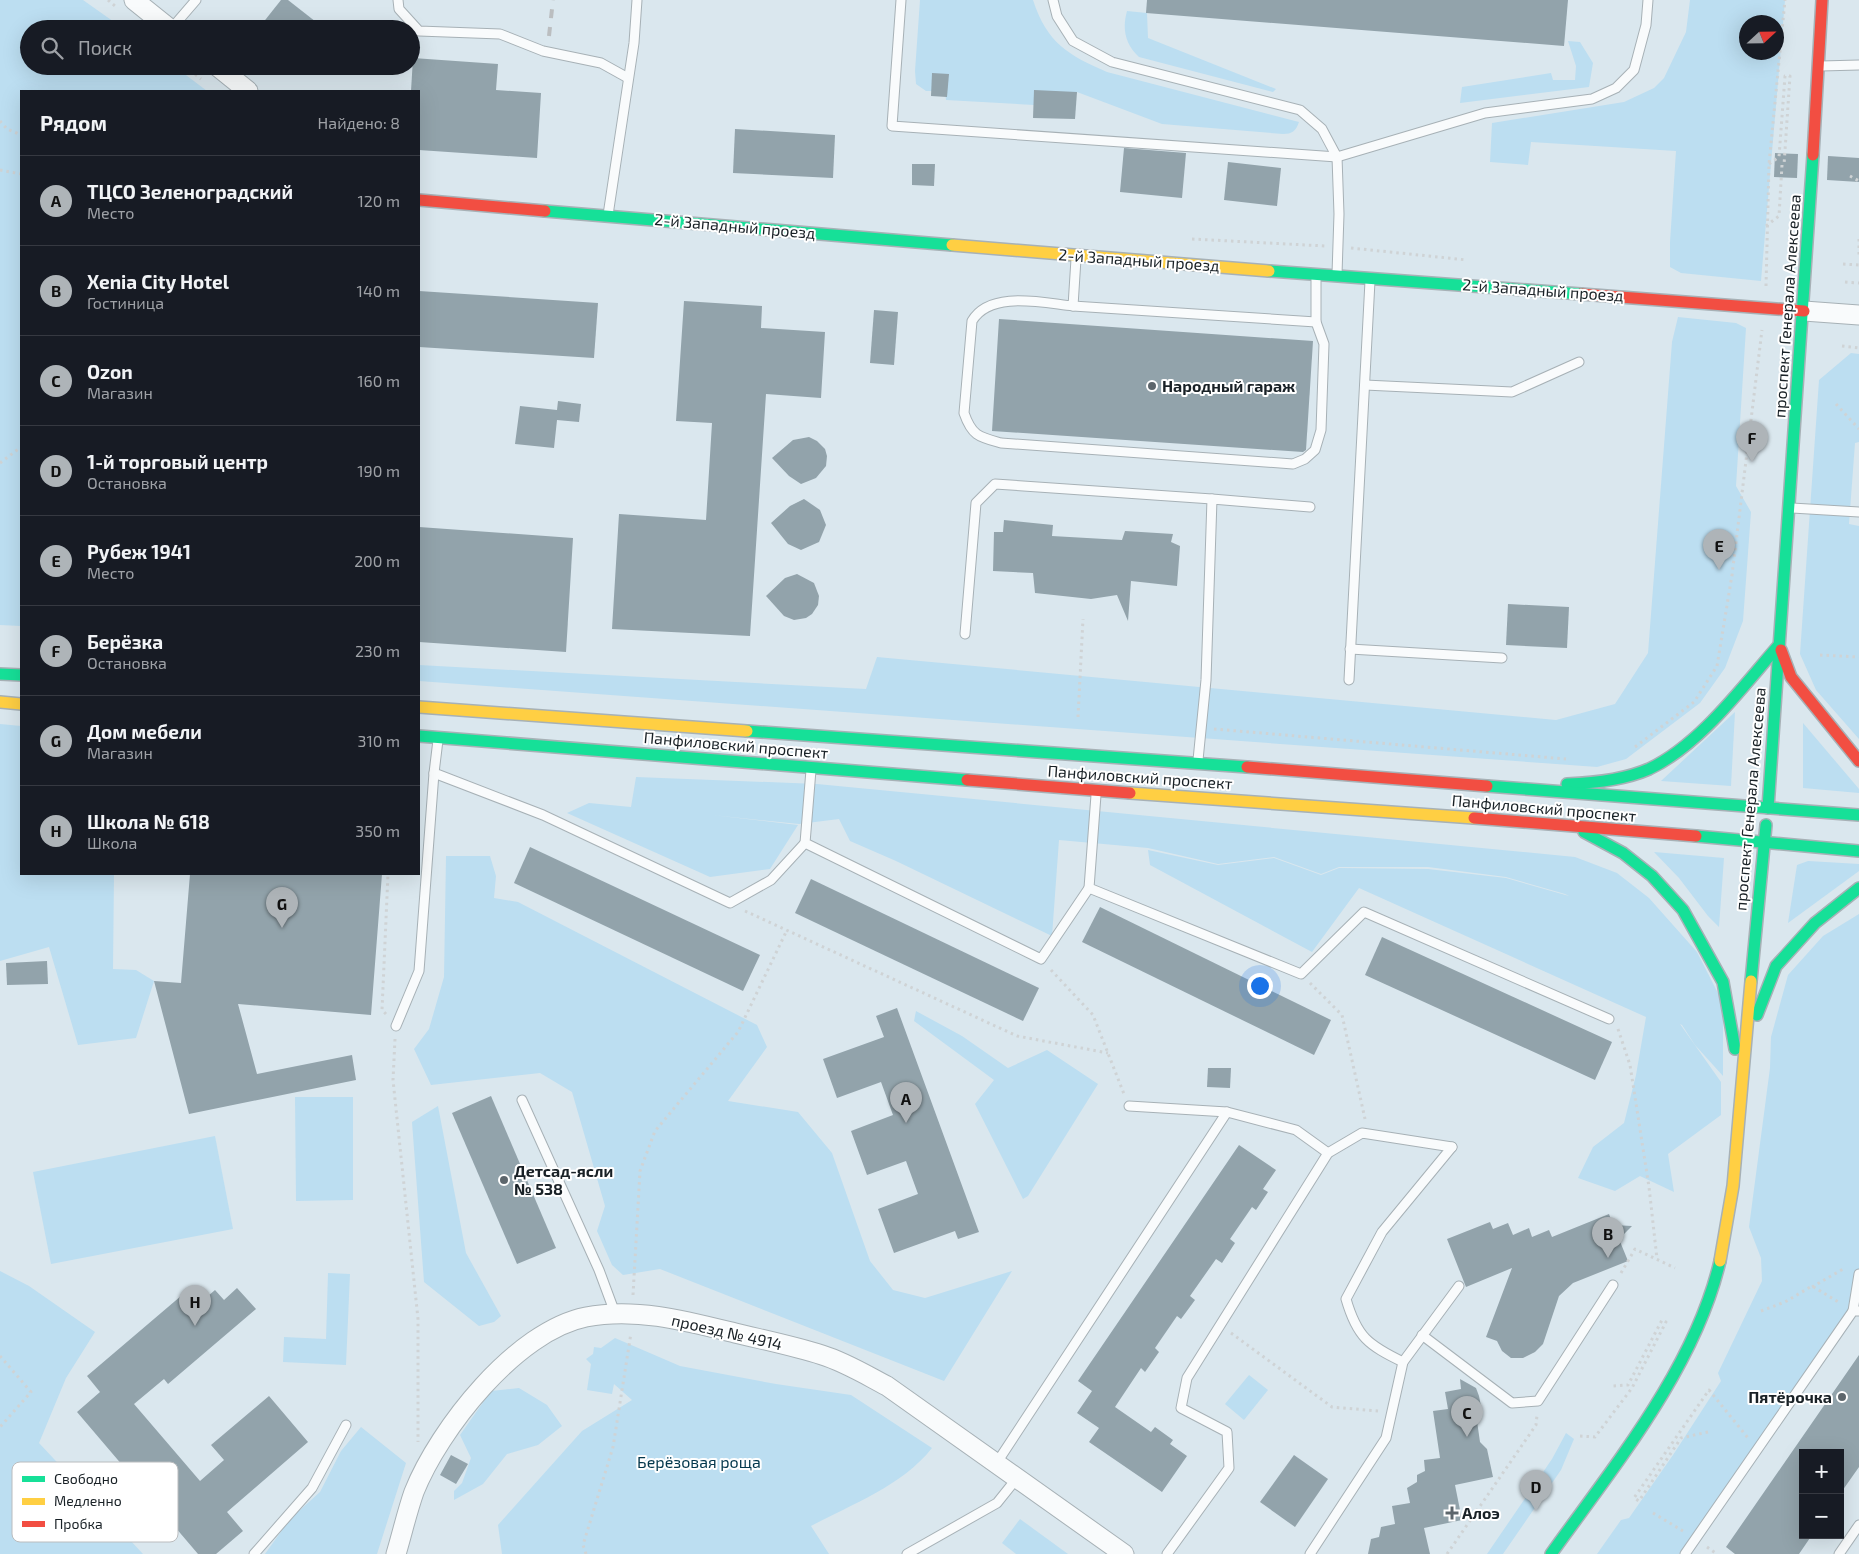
<!DOCTYPE html>
<html lang="ru">
<meta charset="utf-8">
<style>
body{margin:0;font-family:"Exo 2",sans-serif;background:#20242c;color:#f1f3f6}
.controls{position:absolute;right:15px;bottom:15px;display:grid;overflow:hidden;border-radius:0px;box-shadow:0 5px 20px #0002}
.controls button{width:45px;height:45px;display:grid;place-items:center;padding:0;border:0;border-bottom:1px solid #363941;background:#171b24;color:#f1f3f6;font:25px sans-serif}
.compass{position:absolute;left:1739px;top:15px;width:45px;height:45px;border-radius:50%;background:#171b24;box-shadow:0 5px 20px #0002;rotate:68deg}
.you{position:absolute;left:1259px;top:985px;width:18px;height:18px;margin:-12px;border:4px solid #fff;border-radius:50%;background:#1a73e8;box-shadow:0 0 0 8px #1a73e833}
.badge{display:grid;place-items:center;width:32px;height:32px;border-radius:50%;background:#aeb4b8;color:#111;font-size:16px;font-weight:700}
.pin{position:absolute;translate:-50% -41px;filter:drop-shadow(0 1px 2px #0008)}
.pin::after{content:'';position:absolute;top:26px;width:18px;height:15px;background:inherit;clip-path:polygon(0 0,100% 0,50% 100%)}
.list{margin:0;padding:0;list-style:none}
h2{display:flex;justify-content:space-between;align-items:center;height:65px;margin:0;padding:0 20px;font-size:21px}
h2 small{font-size:16px;font-weight:400;color:#9ea1a6}
.list li{display:grid;grid-template-columns:32px 1fr auto;gap:15px;align-items:center;box-sizing:border-box;height:90px;padding:0 20px;border-top:1px solid #363941}
.list b{display:block;font-size:19px;white-space:nowrap}
.list p{margin:0;font-size:16px;white-space:nowrap;color:#9ea1a6}
.list em{font-size:16px;font-style:normal;color:#9ea1a6}
.icon{flex:none;width:28px;height:28px;fill:none;stroke:currentColor;stroke-width:2;stroke-linecap:round;stroke-linejoin:round}
.map{position:relative;flex:none;width:1859px;height:1554px;overflow:hidden}
.search{position:absolute;background:#171b24;box-shadow:0 5px 20px #0002;left:20px;top:20px;width:400px;height:55px;display:flex;align-items:center;gap:12px;box-sizing:border-box;padding:0 18px;border-radius:28px;color:#9ea1a6;font-size:19px}
.panel{position:absolute;background:#171b24;box-shadow:0 5px 20px #0002;left:20px;top:90px;width:400px;height:785px;border-radius:0px}
.map>svg:first-child{display:block}
</style>
<div class="map">
<svg width="1859" height="1554" viewBox="0 0 1859 1554">
<rect width="100%" height="100%" fill="#dae7ee"/>
<g fill="#bcdef1" fill-rule="evenodd">
<polygon points="0,0 83,0 124,29 29,29 29,66 174,66 207,91 21,91 21,626 0,625"/>
<path d="M920 0H1033C1047 43 1068 55 1107 72L1299 122C1296 131 1292 134 1283 134L1162 124 1077 92 1034 105 946 100 945 91H926L916 84 915 71Z"/>
<path d="M1690 0H1785L1761 281 1681 273 1670 267V242L1676 151 1531 142 1528 165 1490 162 1492 123 1624 102 1654 88 1664 78 1686 32ZM1746 22H1776V52H1746Z"/>
<path d="M1127 11 1147 13 1148 38 1276 89 1273 92 1139 57C1125 44 1122 29 1127 11Z"/>
<polygon points="1568,41 1580,42 1593,63 1589,87 1460,103 1462,87 1551,73 1553,80 1575,80 1576,66"/>
<polygon points="1678,317 1736,323 1746,328 1736,486 1751,512 1743,621 1725,668 1700,703 1626,759 1597,767 419,681 419,665 866,689 877,657 1556,720 1615,704 1648,653 1672,342"/>
<polygon points="1851,353 1859,354 1859,442 1855,443 1849,524 1859,526 1859,739 1816,690 1800,654 1819,380"/>
<polygon points="1735,712 1731,786 1661,781"/>
<polygon points="1803,723 1859,789 1859,793 1803,788"/>
<polygon points="0,724 21,726 21,874 114,874 113,969 136,970 154,981 136,1038 78,1045 49,947 0,961"/>
<polygon points="636,777 817,784 1575,857 1617,873 1649,898 1697,952 1723,1003 1723,1076 1695,1045 1682,1025 1680,1024 1721,1082 1721,1115 1668,1154 1674,1192 1640,1176 1615,1191 1578,1178 1593,1147 1624,1123 1636,1075 1646,1017 1359,888 1312,952 1150,865 1148,850 1218,865 1274,858 1321,875 1339,868 1428,869 1506,878 1569,896 1565,894 1506,877 1428,867 1339,867 1321,874 1274,857 1218,864 1148,848 1059,840 1052,936 896,861 850,841 839,819 799,824 712,815 798,825 770,869 710,877 567,813 589,803 631,807"/>
<polygon points="1654,852 1724,858 1719,927 1708,916 1679,878"/>
<polygon points="446,856 490,856 496,876 494,898 518,902 757,1025 767,1047 728,1101 798,1112 832,1153 870,1261 893,1290 925,1298 1012,1271 944,1381 660,1269 623,1275 612,1265 597,1231 605,1206 572,1092 540,1073 431,1085 414,1049 429,1029 444,977"/>
<polygon points="1808,861 1859,864 1859,871 1788,923 1797,865"/>
<polygon points="1859,914 1859,1293 1853,1311 1685,1554 1597,1554 1621,1520 1629,1518 1673,1455 1721,1381 1718,1373 1762,1281 1761,1258 1749,1227 1770,1068 1771,1037 1788,975 1823,936"/>
<polygon points="916,1011 962,1036 1008,1068 1047,1050 1098,1084 1028,1196 1023,1199 975,1104 994,1080 914,1021"/>
<polygon points="295,1097 353,1097 353,1200 296,1201"/>
<polygon points="438,1106 466,1253 501,1316 494,1322 479,1326 424,1282 412,1122"/>
<polygon points="215,1136 233,1229 51,1264 33,1172"/>
<polygon points="0,1271 29,1286 95,1332 66,1378 39,1443 143,1554 0,1554"/>
<polygon points="328,1273 350,1274 346,1365 283,1362 284,1337 326,1339"/>
<path d="M615 1338 680 1366 776 1384 851 1395 932 1448C902 1486 852 1504 811 1526L829 1554H502L498 1525 582 1431 632 1400 614 1384 612 1394 587 1390 591 1364 586 1359 593 1354 594 1347 601 1348Z"/>
<polygon points="1249,1375 1268,1390 1244,1420 1225,1404"/>
<polygon points="519,1388 547,1405 562,1426 538,1445 507,1454 483,1484 454,1500 454,1491 462,1483 471,1458 460,1435 491,1391"/>
<polygon points="361,1427 406,1463 377,1554 265,1554 290,1519 320,1492 341,1451"/>
<polygon points="1566,1433 1574,1439 1561,1470 1503,1554 1487,1554 1552,1459"/>
<polygon points="1020,1519 1068,1554 1016,1554 1002,1543"/>
</g>
<g fill="#92a3ab">
<polygon points="281,0 288,0 325,29 258,29"/>
<polygon points="1147,0 1568,0 1564,46 1146,13"/>
<polygon points="413,58 498,64 496,90 541,93 537,158 419,150 419,91 411,91"/>
<polygon points="932,73 949,74 947,97 931,96"/>
<polygon points="1034,90 1077,92 1075,119 1033,118"/>
<polygon points="735,129 835,135 833,178 733,173"/>
<polygon points="1124,148 1186,153 1182,198 1120,192"/>
<polygon points="1775,153 1798,154 1797,178 1774,177"/>
<polygon points="1828,156 1859,158 1859,182 1827,180"/>
<polygon points="1228,162 1281,168 1277,206 1224,200"/>
<polygon points="912,164 935,164 934,186 912,185"/>
<polygon points="419,291 598,303 594,358 419,347"/>
<polygon points="684,301 762,306 761,328 825,332 821,398 766,394 750,636 612,629 619,514 706,520 712,423 676,421"/>
<polygon points="874,310 898,312 894,365 870,363"/>
<polygon points="999,319 1313,341 1306,450 1303,452 992,431"/>
<polygon points="558,401 581,404 579,422 557,420 554,448 515,444 520,406 557,410"/>
<polygon points="809,437 817,441 825,449 827,456 826,466 816,478 801,484 789,476 772,458 793,440"/>
<polygon points="804,499 820,510 826,525 819,542 801,550 788,544 771,523 790,506"/>
<polygon points="1004,520 1053,525 1052,536 1122,540 1125,531 1173,534 1171,542 1180,546 1177,586 1131,581 1128,621 1117,595 1091,599 1035,593 1033,573 993,571 994,532 1003,532"/>
<polygon points="419,527 573,538 566,652 419,642"/>
<polygon points="797,574 814,583 819,596 818,605 812,614 806,618 794,620 784,616 766,596 785,578"/>
<polygon points="1508,604 1569,607 1567,648 1506,645"/>
<polygon points="530,847 760,955 743,991 514,883"/>
<polygon points="190,874 382,874 371,1015 238,1004 257,1074 352,1055 356,1080 189,1114 154,981 181,983"/>
<polygon points="811,879 1039,988 1023,1021 795,913"/>
<polygon points="1100,907 1331,1020 1314,1055 1082,942"/>
<polygon points="1382,937 1612,1042 1595,1080 1365,975"/>
<polygon points="47,961 48,984 7,985 6,963"/>
<polygon points="897,1008 979,1232 958,1239 955,1231 894,1253 878,1209 918,1194 906,1161 867,1175 851,1131 893,1115 881,1082 837,1098 823,1059 884,1037 876,1016"/>
<polygon points="1208,1068 1231,1068 1230,1088 1207,1087"/>
<polygon points="491,1096 556,1248 517,1264 452,1113"/>
<polygon points="1239,1145 1276,1170 1263,1189 1268,1192 1256,1210 1252,1207 1230,1239 1235,1243 1222,1263 1216,1259 1190,1296 1195,1300 1181,1319 1177,1316 1155,1348 1159,1352 1145,1372 1141,1368 1115,1407 1151,1432 1155,1427 1173,1440 1170,1444 1187,1456 1162,1492 1089,1442 1099,1428 1077,1413 1092,1391 1078,1381"/>
<polygon points="1609,1214 1613,1225 1632,1226 1619,1239 1628,1261 1573,1283 1559,1296 1543,1344 1535,1352 1523,1358 1511,1358 1502,1351 1497,1341 1486,1337 1512,1268 1466,1287 1447,1239 1490,1222 1493,1229 1508,1223 1513,1235 1529,1228 1532,1237 1549,1230 1552,1237"/>
<polygon points="237,1288 256,1309 168,1384 164,1379 134,1404 200,1481 224,1460 211,1445 269,1396 308,1442 227,1512 243,1531 216,1554 198,1554 77,1412 100,1392 87,1376 188,1290 200,1303 215,1290 224,1300"/>
<polygon points="1859,1355 1859,1467 1840,1494 1840,1453 1803,1453 1803,1535 1812,1535 1799,1554 1735,1554 1726,1547"/>
<polygon points="1460,1379 1476,1388 1479,1396 1482,1411 1477,1421 1480,1442 1487,1449 1493,1477 1455,1485 1462,1520 1424,1528 1430,1554 1368,1554 1371,1539 1379,1537 1381,1527 1395,1524 1392,1506 1410,1503 1407,1488 1417,1482 1417,1475 1425,1471 1424,1460 1440,1458 1433,1411 1448,1409 1445,1392 1461,1389"/>
<polygon points="451,1455 468,1464 456,1484 440,1475"/>
<polygon points="1294,1455 1328,1479 1295,1527 1260,1502"/>
</g>
<g fill="none" stroke-linecap="round" stroke-linejoin="round">
<defs>
<g id="lane">
<polyline points="398,0 399,9 419,31 500,34 543,51 601,63 628,78"/>
<polyline points="901,0 892,126 1337,157 1485,113 1592,99 1616,88 1634,70 1646,25 1648,0"/>
<polyline points="1053,0 1057,16 1073,41 1112,62 1300,110 1322,129 1337,157 1339,214 1337,274"/>
<polyline points="171,29 196,0"/>
<polyline points="1821,66 1859,65"/>
<polyline points="608,215 634,43 637,0"/>
<path d="M1076 259 1073 306C1043 303 990 290 972 321L964 413C972 436 979 437 1001 443L1293 464 1305 459 1315 450 1321 430 1324 344 1316 322V276"/>
<polyline points="1073,306 1316,322"/>
<polyline points="1365,385 1512,392 1579,362"/>
<polyline points="1792,508 1859,512"/>
<polyline points="965,634 976,503 995,484 1212,499"/>
<polyline points="1350,649 1502,658"/>
<polyline points="1349,680 1370,281"/>
<polyline points="438,740 434,773 543,815 730,903 771,880 805,843"/>
<polyline points="1198,760 1206,680 1212,499 1310,507"/>
<polyline points="811,770 805,843 1041,959 1089,888"/>
<polyline points="1096,795 1089,888 1301,974 1364,912 1609,1019"/>
<polyline points="396,1026 419,971 434,773"/>
<polyline points="522,1100 599,1270 615,1313"/>
<polyline points="1129,1106 1227,1112 1296,1130 1328,1153"/>
<polyline points="1853,1311 1859,1274"/>
<polyline points="1422,1335 1512,1403 1538,1401 1613,1285"/>
<path d="M1403 1362C1368 1345 1357 1337 1346 1299L1382 1232 1452 1147"/>
<polyline points="996,1464 1227,1112"/>
<polyline points="254,1554 312,1488 346,1425"/>
<polyline points="907,1554 997,1503 1017,1478"/>
<polyline points="1167,1554 1229,1468 1227,1432 1181,1408 1187,1378 1328,1153 1362,1133 1452,1147"/>
<polyline points="1310,1554 1386,1438 1403,1362 1459,1286"/>
<polyline points="1685,1554 1853,1311 1859,1311"/>
<polyline points="1839,1554 1859,1525"/>
</g>
<g id="street">
<polyline points="134,0 170,29"/>
<polyline points="217,66 248,91"/>
<polyline points="1804,311 1859,315"/>
<path d="M396 1554C402 1534 407 1512 414 1492 439 1429 516 1331 586 1317 635 1307 687 1321 735 1333 764 1340 794 1346 822 1355 845 1362 866 1375 887 1386L1124 1554"/>
</g>
<g id="fast">
<polyline points="545,211 952,245"/>
<polyline points="1269,271 1581,294"/>
<polyline points="0,674 21,675"/>
<polyline points="747,731 1247,767"/>
<polyline points="419,736 967,780"/>
<path d="M1567 784C1595 783 1624 780 1649 769 1700 745 1743 686 1779 645"/>
<polyline points="1487,786 1859,815"/>
<polyline points="1768,808 1813,155"/>
<polyline points="1584,832 1623,853 1652,876 1683,910 1723,982 1735,1049"/>
<polyline points="1696,836 1859,851"/>
<polyline points="1751,981 1766,825"/>
<polyline points="1757,1015 1776,966 1815,923 1859,888"/>
<path d="M1551 1554C1614 1466 1695 1368 1720 1261"/>
</g>
<g id="slow">
<polyline points="952,245 1269,271"/>
<polyline points="0,702 21,704"/>
<polyline points="419,707 747,731"/>
<polyline points="1130,793 1474,818"/>
<polyline points="1720,1261 1733,1186 1751,981"/>
</g>
<g id="jam">
<polyline points="1813,155 1822,0"/>
<polyline points="419,200 545,211"/>
<polyline points="1581,294 1804,311"/>
<polyline points="1781,650 1791,677 1859,761"/>
<polyline points="1247,767 1487,786"/>
<polyline points="967,780 1130,793"/>
<polyline points="1474,818 1696,836"/>
</g>
</defs>
<use href="#lane" stroke="#a7b1b6" stroke-width="11"/>
<use href="#street" stroke="#a7b1b6" stroke-width="21"/>
<use href="#fast" stroke="#a7b1b6" stroke-width="14"/>
<use href="#slow" stroke="#a7b1b6" stroke-width="14"/>
<use href="#jam" stroke="#a7b1b6" stroke-width="14"/>
<g stroke="#cfd3d5" stroke-width="3" stroke-dasharray="2.5 4" stroke-linecap="butt">
<polyline points="108,0 115,6"/>
<polyline points="185,66 201,79"/>
<polyline points="0,121 7,129 21,135"/>
<polyline points="1769,164 1779,157 1785,76 1790,76 1784,165"/>
<polyline points="0,170 21,174"/>
<polyline points="1850,176 1859,181"/>
<polyline points="1766,226 1779,216 1782,165"/>
<polyline points="1192,239 1325,246"/>
<polyline points="1859,239 1859,256"/>
<polyline points="1351,248 1467,260"/>
<polyline points="1843,264 1859,265"/>
<polyline points="1845,282 1859,283"/>
<polyline points="1766,286 1769,164 1785,0"/>
<polyline points="1842,346 1859,348"/>
<polyline points="1836,404 1859,429"/>
<polyline points="0,463 21,447"/>
<polyline points="1820,655 1859,657"/>
<polyline points="1078,717 1083,619"/>
<polyline points="1214,729 1566,759"/>
<polyline points="1635,747 1694,702 1717,666 1732,575 1762,330"/>
<polyline points="745,911 1017,1036 1108,1053"/>
<polyline points="1051,970 1093,1015 1124,1094"/>
<polyline points="1310,983 1342,1015 1365,1119"/>
<polyline points="386,1014 382,1010 388,874"/>
<polyline points="1618,1029 1630,1065 1649,1187 1657,1259"/>
<polyline points="395,1039 393,1080 418,1319 418,1442"/>
<polyline points="1621,1273 1635,1249 1675,1268"/>
<polyline points="1812,1287 1845,1268"/>
<polyline points="633,1295 640,1171 655,1131 738,1032 787,930"/>
<polyline points="1761,1311 1785,1302 1812,1286 1840,1303"/>
<polyline points="1231,1333 1332,1407 1378,1411"/>
<polyline points="0,1356 31,1392 0,1427"/>
<polyline points="1708,1432 1681,1438 1639,1501 1634,1498 1709,1390 1748,1438"/>
<polyline points="1580,1436 1595,1437 1632,1388 1666,1322 1662,1320 1628,1385 1613,1386"/>
<polyline points="1653,1513 1683,1531"/>
<polyline points="1707,1547 1717,1554"/>
<polyline points="586,1554 583,1545 613,1447 631,1333"/>
<polyline points="1447,1554 1536,1425 1537,1415"/>
</g>
<use href="#lane" stroke="#f9fbfc" stroke-width="9"/>
<use href="#street" stroke="#f9fbfc" stroke-width="19"/>
<use href="#fast" stroke="#16e098" stroke-width="11"/>
<use href="#slow" stroke="#ffcf43" stroke-width="11"/>
<use href="#jam" stroke="#f24e42" stroke-width="11"/>
<polyline stroke="#bbbec0" stroke-width="4" stroke-dasharray="9 9" stroke-linecap="butt" points="549,36 553,0"/>
</g>
<g fill="#5d666c" stroke="#fff" stroke-width="2">
<circle cx="1152" cy="386" r="5"/>
<circle cx="504" cy="1180" r="5"/>
<circle cx="1842" cy="1397" r="5"/>
<path d="M1449.5 1505.5h5v5h5v5h-5v5h-5v-5h-5v-5h5z"/>
</g>
<g text-anchor="middle" stroke-width="4" stroke-linejoin="round" paint-order="stroke">
<g font-size="16" fill="#192126" stroke="#fff">
<text transform="translate(735 226) rotate(5)" y="6">2-й Западный проезд</text>
<text transform="translate(1139 260) rotate(4)" y="6">2-й Западный проезд</text>
<text transform="translate(1543 290) rotate(4)" y="6">2-й Западный проезд</text>
<text transform="translate(1787 306) rotate(-86)" y="6">проспект Генерала Алексеева</text>
<text transform="translate(736 745) rotate(5)" y="6">Панфиловский проспект</text>
<text transform="translate(1140 777) rotate(4)" y="6">Панфиловский проспект</text>
<text transform="translate(1750 799) rotate(-85)" y="6">проспект Генерала Алексеева</text>
<text transform="translate(1544 808) rotate(5)" y="6">Панфиловский проспект</text>
<text transform="translate(727 1332) rotate(13)" y="6">проезд № 4914</text>
</g>
<g font-size="16" font-weight="bold" fill="#192126" stroke="#fff" text-anchor="start">
<text x="1162" y="392">Народный гараж</text>
<text x="514" y="1177">Детсад-ясли<tspan x="514" dy="18">№ 538</tspan></text>
<text x="1832" y="1403" text-anchor="end">Пятёрочка</text>
<text x="1462" y="1519">Алоэ</text>
</g>
<g font-size="16" fill="#03374c" stroke="#fff">
<text x="699" y="1468">Берёзовая роща</text>
</g>
</g>
<rect x="12" y="1462" width="166" height="80" rx="8" fill="#fff" stroke="#babcbe" stroke-width="1"/>
<rect x="22" y="1476" width="23" height="6" fill="#16e098"/>
<rect x="22" y="1498" width="23" height="7" fill="#ffcf43"/>
<rect x="22" y="1521" width="23" height="6" fill="#f24e42"/>
<g font-size="14" fill="#192126">
<text x="54" y="1484">Свободно</text>
<text x="54" y="1506">Медленно</text>
<text x="54" y="1529">Пробка</text>
</g>
</svg>
<div class="controls">
<button>+</button>
<button>−</button>
</div>
<svg class="compass" viewBox="-18 -18 36 36"><path d="M0-13l5 13h-10z" fill="#e53935"/><path d="M0 13l5-13h-10z" fill="#9ea1a6"/></svg>
<div class="you"></div>
<div class="pin badge" style="left:906px;top:1123px">A</div>
<div class="pin badge" style="left:1608px;top:1258px">B</div>
<div class="pin badge" style="left:1467px;top:1437px">C</div>
<div class="pin badge" style="left:1536px;top:1511px">D</div>
<div class="pin badge" style="left:1719px;top:570px">E</div>
<div class="pin badge" style="left:1752px;top:462px">F</div>
<div class="pin badge" style="left:282px;top:928px">G</div>
<div class="pin badge" style="left:195px;top:1326px">H</div>
<div class="search"><svg class="icon" aria-label="search" viewBox="0 0 24 24"><circle cx="10" cy="10" r="6"/><path d="M15 15l6 6"/></svg>Поиск</div>
<section class="panel">
<h2>Рядом<small>Найдено: 8</small></h2>
<ul class="list">
<li><span class="badge">A</span><div><b>ТЦСО Зеленоградский</b><p>Место</p></div><em>120 m</em></li>
<li><span class="badge">B</span><div><b>Xenia City Hotel</b><p>Гостиница</p></div><em>140 m</em></li>
<li><span class="badge">C</span><div><b>Ozon</b><p>Магазин</p></div><em>160 m</em></li>
<li><span class="badge">D</span><div><b>1-й торговый центр</b><p>Остановка</p></div><em>190 m</em></li>
<li><span class="badge">E</span><div><b>Рубеж 1941</b><p>Место</p></div><em>200 m</em></li>
<li><span class="badge">F</span><div><b>Берёзка</b><p>Остановка</p></div><em>230 m</em></li>
<li><span class="badge">G</span><div><b>Дом мебели</b><p>Магазин</p></div><em>310 m</em></li>
<li><span class="badge">H</span><div><b>Школа № 618</b><p>Школа</p></div><em>350 m</em></li>
</ul>
</section>
</div>
